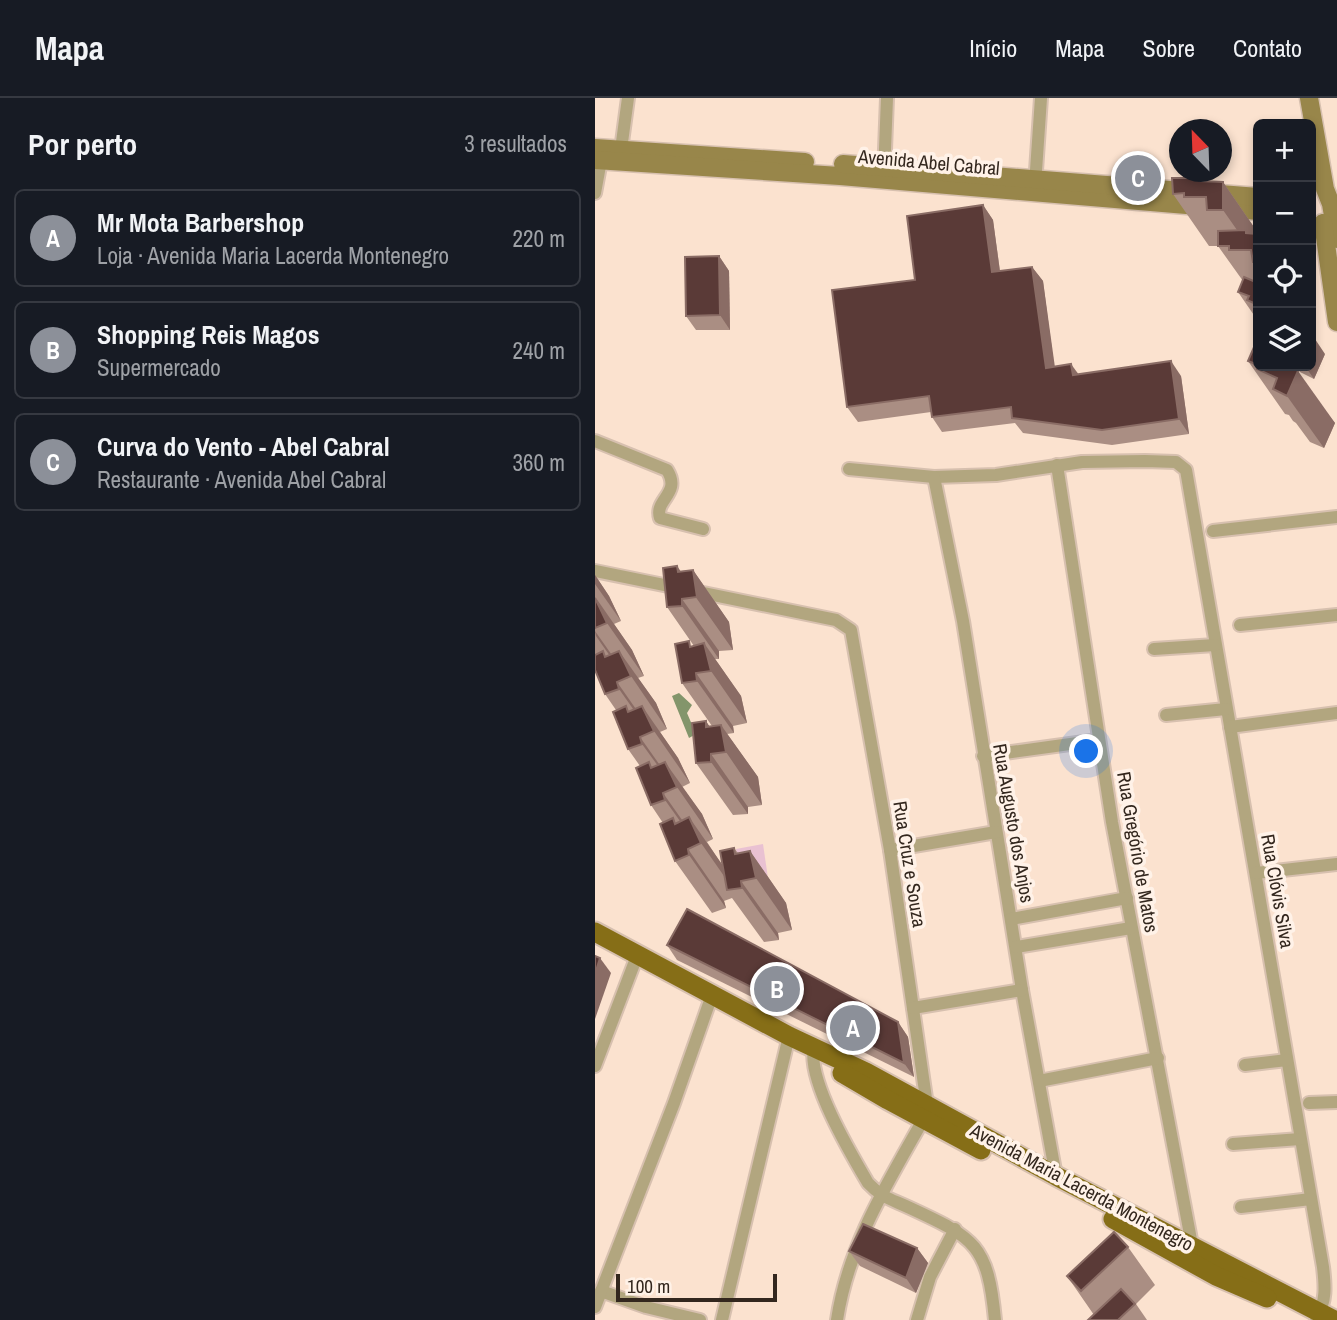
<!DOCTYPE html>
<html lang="pt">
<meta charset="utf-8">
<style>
body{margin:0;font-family:"Archivo Narrow",sans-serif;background:#20242c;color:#f1f3f6}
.controls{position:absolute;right:21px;top:21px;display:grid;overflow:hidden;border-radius:10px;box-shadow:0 4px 10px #0003}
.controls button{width:63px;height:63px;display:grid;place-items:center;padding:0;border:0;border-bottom:2px solid #363941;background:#171b24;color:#f1f3f6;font:35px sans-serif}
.compass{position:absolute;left:574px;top:21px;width:63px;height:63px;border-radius:50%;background:#171b24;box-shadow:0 4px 10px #0003;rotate:337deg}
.scale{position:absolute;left:21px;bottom:18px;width:161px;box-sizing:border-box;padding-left:7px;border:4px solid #33271e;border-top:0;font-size:19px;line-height:24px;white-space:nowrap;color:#33271e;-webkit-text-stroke:5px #fff2e8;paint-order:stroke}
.you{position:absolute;left:492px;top:654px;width:24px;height:24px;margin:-18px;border:5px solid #fff;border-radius:50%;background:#1a73e8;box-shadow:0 0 0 10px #1a73e833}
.badge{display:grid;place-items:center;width:46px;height:46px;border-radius:50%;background:#8c9099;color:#fff;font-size:23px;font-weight:700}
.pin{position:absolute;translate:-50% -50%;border:4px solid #fff;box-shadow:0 2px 7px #0006}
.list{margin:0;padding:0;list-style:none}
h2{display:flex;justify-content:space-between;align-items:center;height:91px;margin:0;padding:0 28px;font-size:30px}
h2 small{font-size:23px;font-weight:400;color:#9ea1a6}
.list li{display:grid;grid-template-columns:46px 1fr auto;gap:21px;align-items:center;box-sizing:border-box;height:98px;margin:0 14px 14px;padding:0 14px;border:2px solid #363941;border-radius:10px}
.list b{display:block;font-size:26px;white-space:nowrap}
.list p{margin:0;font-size:23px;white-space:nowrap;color:#9ea1a6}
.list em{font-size:23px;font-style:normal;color:#9ea1a6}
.icon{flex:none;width:38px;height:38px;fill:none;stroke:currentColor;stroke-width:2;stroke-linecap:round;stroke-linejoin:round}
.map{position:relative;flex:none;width:742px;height:1222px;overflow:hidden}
header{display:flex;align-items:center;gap:42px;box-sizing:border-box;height:98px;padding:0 35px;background:#171b24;border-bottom:2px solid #363941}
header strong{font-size:33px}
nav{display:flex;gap:38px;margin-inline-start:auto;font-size:24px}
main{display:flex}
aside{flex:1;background:#171b24}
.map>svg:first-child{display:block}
</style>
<header>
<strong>Mapa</strong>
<nav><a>Início</a><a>Mapa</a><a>Sobre</a><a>Contato</a></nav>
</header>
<main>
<aside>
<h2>Por perto<small>3 resultados</small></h2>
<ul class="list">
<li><span class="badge">A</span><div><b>Mr Mota Barbershop</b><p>Loja · Avenida Maria Lacerda Montenegro</p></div><em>220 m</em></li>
<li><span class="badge">B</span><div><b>Shopping Reis Magos</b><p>Supermercado</p></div><em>240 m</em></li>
<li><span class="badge">C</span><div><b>Curva do Vento - Abel Cabral</b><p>Restaurante · Avenida Abel Cabral</p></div><em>360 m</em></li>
</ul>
</aside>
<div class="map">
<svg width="742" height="1222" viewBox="0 0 742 1222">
<rect width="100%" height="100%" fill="#fbe2cf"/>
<polygon fill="#e9c1d2" points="168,746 174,787 147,791 141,751"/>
<polygon fill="#83956b" points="84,595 97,607 92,615 101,636 94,640 77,598"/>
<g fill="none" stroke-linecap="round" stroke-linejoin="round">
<defs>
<g id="minor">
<polyline points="25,59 33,0"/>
<polyline points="289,77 292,0"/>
<polyline points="440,87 446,0"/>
<polyline points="0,95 7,57"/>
<path d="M0 343 72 372C87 396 59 401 65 420L108 431"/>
<polyline points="462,367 517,724 597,1147"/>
<path d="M254 371 339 379 401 377 487 364 550 363 581 364 591 372 728 1169C730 1186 732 1205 721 1219"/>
<polyline points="339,379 368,523 427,892 461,1078"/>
<polyline points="618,433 742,419"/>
<polyline points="0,473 241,522 256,532 295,752 332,1007"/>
<polyline points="645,527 742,517"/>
<polyline points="559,551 620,547"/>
<polyline points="571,617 631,611"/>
<polyline points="635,629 742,615"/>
<polyline points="388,658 504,642"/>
<polyline points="295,752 401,734"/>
<polyline points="661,775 742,766"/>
<polyline points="416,821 532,800"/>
<polyline points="421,849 536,830"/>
<polyline points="318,910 427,892"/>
<path d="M219 950C212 982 256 1056 273 1085 287 1100 296 1101 315 1110 380 1140 393 1147 400 1222"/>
<polyline points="650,967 692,962"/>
<polyline points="0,968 42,858"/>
<polyline points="444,983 563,960"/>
<polyline points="714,1005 742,1004"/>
<polyline points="638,1046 705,1041"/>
<polyline points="646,1109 716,1101"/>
<polyline points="6,1193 51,1209 105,1222"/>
<polyline points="0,1209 79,1005 117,897"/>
<polyline points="127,1222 194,938"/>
<path d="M242 1222C253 1148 292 1086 328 1022"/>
<polyline points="322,1222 335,1179 360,1131"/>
</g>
<g id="secondary">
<polyline points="714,0 730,91 736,106 742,141"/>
<polyline points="0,50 210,64"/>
<polyline points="0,62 245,78 663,113"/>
<polyline points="248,66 663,99"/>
<polyline points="728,125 742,224"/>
</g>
<g id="primary">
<polyline points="0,834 194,938 271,974 461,1078 739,1222"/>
<polyline points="247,975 293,1002 386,1052"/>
<polyline points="518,1121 621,1178 672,1200"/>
</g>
</defs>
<use href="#minor" stroke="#d7c0af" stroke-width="16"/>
<use href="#secondary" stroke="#d7c0af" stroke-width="21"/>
<use href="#primary" stroke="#d7c0af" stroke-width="23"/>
<use href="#minor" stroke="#b2a67f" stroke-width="12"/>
<use href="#secondary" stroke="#98864a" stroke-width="18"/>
<use href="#primary" stroke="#866e17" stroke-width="19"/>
</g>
<g fill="#aa8e83">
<polygon points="605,80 608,83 628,84 663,135 663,223 643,194 648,183 623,148 614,148 578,96"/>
<polygon points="388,107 398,122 405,173 437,169 448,183 459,268 483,276 586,278 594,336 517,347 428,335 420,325 347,334 337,319 336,314 263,324 252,309 320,182"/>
<polygon points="124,158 134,173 135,232 101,232 91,218"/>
<polygon points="730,256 719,281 705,274 700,268 716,268"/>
<polygon points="653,263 694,268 740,325 729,350 715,344 701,325 698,323 694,317 690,316"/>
<polygon points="98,472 134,524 138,552 124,553 124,561 120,561 146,598 152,625 138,628 139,635 132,636 163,679 167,707 153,709 153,716 138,717 101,665 111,623 114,629 117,628 87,585 98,548 99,548 72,509 86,473"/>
<polygon points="0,477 14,498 26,523 19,526 37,552 49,578 43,580 61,605 72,631 65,634 83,660 95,685 87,689 107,716 118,741 112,744 127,767 139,750 143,755 155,753 191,805 197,832 183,835 184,842 169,844 137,800 129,803 131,810 117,815 80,763 68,725 56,707 45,668 33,651 21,612 10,596 0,572"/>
<polygon points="72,847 303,924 313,939 319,979 82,862"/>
<polygon points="533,1149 560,1187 541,1206 552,1222 493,1222 499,1217 472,1178"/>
<polygon points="322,1150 333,1165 321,1195 265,1168 254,1153"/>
</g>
<g fill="#8a6c65">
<polygon points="605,80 628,112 628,84 663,135 663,162 628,112 605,83"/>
<polygon points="388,107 398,122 407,189 397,174"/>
<polygon points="124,158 134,173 135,232 125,217"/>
<polygon points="437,169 448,183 462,284 451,270"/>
<polygon points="716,235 730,256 719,281 710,268 716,268"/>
<polygon points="576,263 586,278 594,336 584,321"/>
<polygon points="476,266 487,281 478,277"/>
<polygon points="703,273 740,325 729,350 692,298"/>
<polygon points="82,468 101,495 98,472 134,524 138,552 83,474"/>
<polygon points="0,477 14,498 26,523 0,486"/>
<polygon points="1,500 37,552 49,578 12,525"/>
<polygon points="87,501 124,553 124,561 87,508"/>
<polygon points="0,533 33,580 31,581 1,538"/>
<polygon points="109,545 146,598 152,625 116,573"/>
<polygon points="24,553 61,605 72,631 36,578"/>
<polygon points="101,575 138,628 139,635 102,583"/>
<polygon points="22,584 57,634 55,635 24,591"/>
<polygon points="47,608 83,660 95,685 59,633"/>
<polygon points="111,623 130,652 126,627 163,679 167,707 131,654 111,629"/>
<polygon points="45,639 81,690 79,690 47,646"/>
<polygon points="116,656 153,709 153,716 116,664"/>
<polygon points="70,664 107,716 118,741 82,689"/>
<polygon points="68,695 104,746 102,747 70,702"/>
<polygon points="94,719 131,772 138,791 106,745"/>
<polygon points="93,751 129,803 131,810 94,757"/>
<polygon points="155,753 191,805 197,832 161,780"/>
<polygon points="146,783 183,835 184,842 147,790"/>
<polygon points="5,860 16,875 0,921 0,876"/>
<polygon points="303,924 313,939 319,979 309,965"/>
<polygon points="322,1150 333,1165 321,1195 311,1180"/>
</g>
<g fill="#5a3a37" stroke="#8a6c65" stroke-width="2">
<polygon points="670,25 694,26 670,26"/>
<polygon points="577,80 605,80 605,83 628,84 628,112 612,112 611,99 589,99 589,95 578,96"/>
<polygon points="388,107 397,174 437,169 451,270 476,266 478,277 576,263 584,321 507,332 417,320 416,309 337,319 334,298 252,309 237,192 320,182 312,118"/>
<polygon points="651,132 651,135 663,136 663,164 658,164 656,152 634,152 634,148 623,148 623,133"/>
<polygon points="124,158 125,217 91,218 90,159"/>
<polygon points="649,179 663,185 663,207 652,202 654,198 643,194"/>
<polygon points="659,249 663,251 663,267 653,263"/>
<polygon points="663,267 694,268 703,273 692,298 678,291 682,280 662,271"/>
<polygon points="82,468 83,474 98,472 102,499 87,501 87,508 72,509 68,470"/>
<polygon points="0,500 12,525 0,530"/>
<polygon points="94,543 95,549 109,545 116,573 101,575 102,583 87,585 80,546"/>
<polygon points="8,553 10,559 24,553 36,578 22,584 24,591 10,596 0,572 0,557"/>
<polygon points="31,608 33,614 47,608 59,633 45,639 47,646 33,651 18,614"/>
<polygon points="111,623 111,629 126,627 131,654 116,656 116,664 101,665 97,625"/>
<polygon points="54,664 56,670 70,664 82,689 68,695 70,702 56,707 41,670"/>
<polygon points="94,719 106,745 93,751 94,757 80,763 65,726 78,720 80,726"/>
<polygon points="139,750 140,756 155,753 161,780 146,783 147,790 132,792 125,753"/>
<polygon points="92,811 303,924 309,965 72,847"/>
<polygon points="0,858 5,860 0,876"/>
<polygon points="268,1126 322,1150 311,1180 254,1153"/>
<polygon points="519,1134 533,1149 486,1193 472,1178"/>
<polygon points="526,1191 540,1206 523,1222 493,1222"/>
</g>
<g text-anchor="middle" stroke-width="7" stroke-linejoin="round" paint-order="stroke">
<g font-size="19" fill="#33271e" stroke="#fff2e8">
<text transform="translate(334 64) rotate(5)" y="7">Avenida Abel Cabral</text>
<text transform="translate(419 725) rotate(80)" y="7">Rua Augusto dos Anjos</text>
<text transform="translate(543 754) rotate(80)" y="7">Rua Gregório de Matos</text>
<text transform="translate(315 766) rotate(81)" y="7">Rua Cruz e Souza</text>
<text transform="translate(683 793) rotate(80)" y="7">Rua Clóvis Silva</text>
<text transform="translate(487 1089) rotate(28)" y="7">Avenida Maria Lacerda Montenegro</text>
</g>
</g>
</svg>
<div class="controls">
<button>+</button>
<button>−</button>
<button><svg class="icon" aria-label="locate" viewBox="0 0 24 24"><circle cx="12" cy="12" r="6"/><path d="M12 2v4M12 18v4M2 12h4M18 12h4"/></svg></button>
<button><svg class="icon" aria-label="layers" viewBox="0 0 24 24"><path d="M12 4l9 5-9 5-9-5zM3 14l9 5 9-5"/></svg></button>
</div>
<svg class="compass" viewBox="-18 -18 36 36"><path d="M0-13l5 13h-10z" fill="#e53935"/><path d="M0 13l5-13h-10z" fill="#9ea1a6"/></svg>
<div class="scale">100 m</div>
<div class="you"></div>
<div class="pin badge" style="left:258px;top:930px">A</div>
<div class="pin badge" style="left:182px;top:891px">B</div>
<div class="pin badge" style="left:543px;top:80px">C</div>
</div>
</main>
